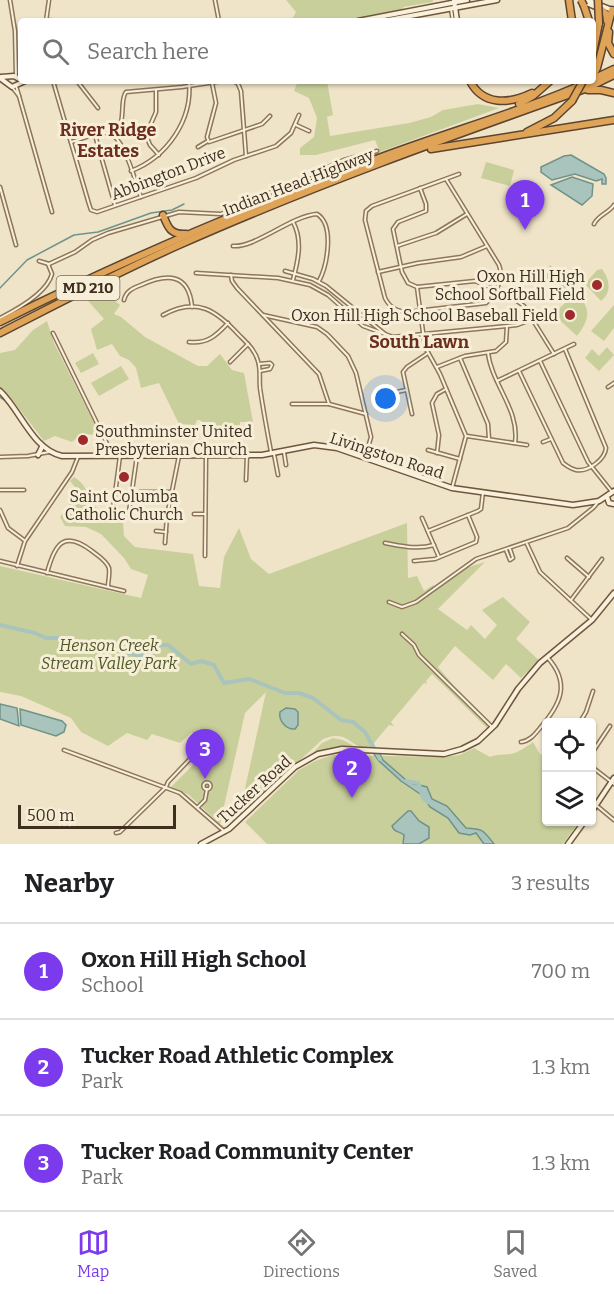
<!DOCTYPE html>
<style>
body{margin:0;font-family:Bitter,serif;background:#f6f6f6;color:#202124}
.controls{position:absolute;right:18px;bottom:18px;display:grid;overflow:hidden;border-radius:6px;box-shadow:0 2px 4px #0004}
.controls button{width:54px;height:54px;display:grid;place-items:center;padding:0;border:0;border-bottom:2px solid #e0e0e0;background:#fff;color:#202124;font:30px sans-serif}
.scale{position:absolute;left:18px;bottom:15px;width:158px;box-sizing:border-box;padding-left:6px;border:3px solid #3d2e20;border-top:0;font-size:16px;line-height:21px;white-space:nowrap;color:#3d2e20;-webkit-text-stroke:4px #f7eed8;paint-order:stroke}
.you{position:absolute;left:386px;top:399px;width:21px;height:21px;margin:-15px;border:4px solid #fff;border-radius:50%;background:#1a73e8;box-shadow:0 0 0 9px #1a73e833}
.badge{display:grid;place-items:center;width:39px;height:39px;border-radius:50%;background:#7c3aed;color:#fff;font-size:20px;font-weight:700}
.pin{position:absolute;translate:-50% -50px;filter:drop-shadow(0 2px 3px #0008)}
.pin::after{content:'';position:absolute;top:32px;width:21px;height:18px;background:inherit;clip-path:polygon(0 0,100% 0,50% 100%)}
.list{margin:0;padding:0;list-style:none}
h2{display:flex;justify-content:space-between;align-items:center;height:78px;margin:0;padding:0 24px;font-size:26px}
h2 small{font-size:20px;font-weight:400;color:#757577}
.list li{display:grid;grid-template-columns:39px 1fr auto;gap:18px;align-items:center;box-sizing:border-box;height:96px;padding:0 24px;border-top:2px solid #e0e0e0}
.list b{display:block;font-size:22px;white-space:nowrap}
.list p{margin:0;font-size:20px;white-space:nowrap;color:#757577}
.list em{font-size:20px;font-style:normal;color:#757577}
.icon{flex:none;width:33px;height:33px;fill:none;stroke:currentColor;stroke-width:2;stroke-linecap:round;stroke-linejoin:round}
.map{position:relative;flex:none;width:614px;height:844px;overflow:hidden}
.search{position:absolute;background:#fff;box-shadow:0 2px 4px #0004;left:18px;right:18px;top:18px;height:66px;display:flex;align-items:center;gap:15px;box-sizing:border-box;padding:0 21px;border-radius:6px;color:#757577;font-size:22px}
.sheet{height:366px;background:#fff}
nav{display:flex;justify-content:space-around;align-items:center;box-sizing:border-box;height:84px;border-top:2px solid #e0e0e0;background:#fff;font-size:16px;color:#757577}
nav a{display:grid;justify-items:center;gap:3px}
nav .on{color:#7c3aed}
.map>svg:first-child{display:block}
</style>
<div class="map">
<svg width="614" height="844" viewBox="0 0 614 844">
<rect width="100%" height="100%" fill="#f0e4c8"/>
<g fill="#c9cf9b">
<polygon points="286,0 433,0 433,2 403,7 403,10 354,21 291,21 296,12"/>
<polygon points="298,81 327,81 333,115 327,117 330,136 409,123 431,117 443,110 478,104 499,108 380,152 375,140 316,155 300,155 300,148 314,137 317,118 309,98 294,91"/>
<polygon points="486,162 514,170 510,186 481,178"/>
<polygon points="550,265 571,284 562,294 541,275"/>
<path d="M602 269C610 280 612 292 601 301L585 284 597 270Z"/>
<polygon points="99,288 120,305 114,314 121,317 145,337 198,366 207,366 220,354 232,370 244,373 253,422 240,422 240,430 209,428 200,420 197,420 195,425 179,424 159,383 141,388 136,368 129,360 120,356 112,344 97,350 91,329 104,319 83,295"/>
<path d="M575 294C593 308 589 320 577 336L553 314Z"/>
<polygon points="614,305 614,328 604,341 591,331"/>
<polygon points="47,321 54,343 100,435 82,434 72,442 55,436 44,441 14,402 0,389 0,353 15,350 33,330"/>
<polygon points="607,347 614,355 599,371 585,358 592,349 599,356"/>
<polygon points="93,353 99,364 81,373 75,363"/>
<polygon points="121,366 129,379 99,396 91,383"/>
<path d="M74 477C86 484 87 494 94 505 102 515 112 518 123 522L124 536 135 547 193 554 199 586 220 588 224 557 239 528 251 559 269 574 407 523 408 578 417 576 424 591 433 585 435 588 462 569 485 562 438 609 467 630 471 625 485 639 497 625 482 610 503 597 530 622 516 639 542 663 532 673 528 671 521 678 506 664 493 680 455 646 438 667 460 693 493 725 489 730 432 674 426 681 427 684 424 683 391 722 394 726 389 725 369 749C349 747 348 729 323 739L239 816 266 692 245 713 220 824 189 795 171 787 209 749 193 733H191L180 743 152 734 147 740 127 733 108 746 81 732 71 718 21 696 0 692V566L141 598 148 575 131 569 124 558 101 534 86 527 65 526 60 517 79 492 70 481Z"/>
<polygon points="333,738 343,740 357,748 330,749 310,756 322,743"/>
<path d="M533 742 540 754 546 758V822H579L563 844H267L245 822 299 770 315 761 332 755 442 757 460 755 474 748 490 757C497 754 502 755 510 754 518 753 526 747 533 742Z"/>
</g>
<g fill="#a9c4bc" stroke="#6f938a" stroke-width="1.5">
<polygon points="571,155 604,174 606,178 606,184 602,184 602,179 596,181 575,174 552,180 541,172 541,167 564,156"/>
<polygon points="572,177 593,184 592,196 582,205 551,185"/>
<polygon points="0,704 17,708 19,726 0,719"/>
<path d="M286 708 295 709 298 712V725L295 729C287 730 278 721 280 712Z"/>
<polygon points="20,709 62,721 66,725 64,732 56,736 21,725"/>
<path d="M374 754H380L383 760 406 780 411 783 427 787 432 799 447 806 466 828C484 829 483 830 494 844H484L476 833 470 835 459 833 448 818 430 807 423 796 401 781 379 761Z"/>
<path d="M408 811H411L419 821 429 827V838L419 844H403L404 835C400 831 394 833 392 826Z"/>
</g>
<g fill="none" stroke-linecap="round" stroke-linejoin="round">
<g stroke="#6f938a" stroke-width="1.5">
<polyline points="0,288 27,260 74,235 98,232 151,213 172,210 184,204"/>
<polyline points="0,397 4,400"/>
</g>
<g stroke="#a9c4bc" stroke-width="4">
<polyline points="0,625 35,633 46,638 64,638 79,643 111,643 122,651 140,656 155,652 158,645 168,645 191,664 201,661 214,665 224,683 249,679 285,693 299,693 313,698 341,720 353,722 365,732 380,759"/>
<path d="M406 781 418 783C423 791 419 800 431 803"/>
</g>
<defs>
<g id="street">
<polyline points="10,0 15,31 16,77"/>
<polyline points="215,0 219,21"/>
<polyline points="451,9 453,21"/>
<polyline points="46,20 60,21"/>
<polyline points="46,21 49,0"/>
<polyline points="53,81 89,204 91,210 97,212 196,178 234,160 276,146 291,133 299,115"/>
<polyline points="77,81 98,108"/>
<polyline points="234,81 238,84 241,91 246,156"/>
<polyline points="212,83 216,103 207,137 209,142 262,124 270,116"/>
<polyline points="12,87 19,96 16,86"/>
<polyline points="156,90 156,112 146,135 150,145 159,155"/>
<polyline points="19,96 52,212"/>
<polyline points="296,125 309,131"/>
<polyline points="95,135 115,205"/>
<path d="M115 136C127 119 119 101 126 92L182 87 222 81"/>
<path d="M71 142C82 139 96 132 107 133 124 134 135 182 141 197"/>
<polyline points="198,147 208,141"/>
<path d="M131 171C167 157 193 120 189 81"/>
<path d="M446 179 499 265C504 277 496 295 486 303L408 312C397 312 390 308 385 298L365 220 366 211 372 206 459 174"/>
<polyline points="0,187 16,245"/>
<polyline points="420,188 426,204 426,211 398,222 393,229 402,272 408,283 417,287 475,281 507,294 524,306 554,354"/>
<path d="M594 224C598 215 609 213 614 205"/>
<path d="M233 246C255 248 291 216 317 214 335 225 327 266 319 281"/>
<polyline points="397,246 436,233 467,214"/>
<polyline points="39,261 49,264 75,252 92,240 108,233 179,212 221,214 344,160 377,151"/>
<polyline points="285,271 313,279 326,286 385,334"/>
<polyline points="378,272 418,263 461,257 487,246"/>
<polyline points="196,273 278,278 310,285 328,295 363,326 393,337 517,325 533,319"/>
<polyline points="231,275 232,281 237,288 319,374 329,404"/>
<path d="M293 280C298 261 303 240 293 222"/>
<polyline points="417,287 425,347 440,374 466,436 452,488"/>
<path d="M124 300C126 291 133 288 141 285 167 273 189 273 192 307"/>
<path d="M163 315C197 296 217 311 239 335 247 343 255 350 258 361 261 370 259 379 260 388 263 409 267 430 271 452"/>
<polyline points="263,315 317,327 327,334 348,356 356,373 371,437 365,458"/>
<path d="M0 318C16 310 47 293 52 274L48 264"/>
<polyline points="53,333 113,456"/>
<path d="M189 342C207 344 216 336 228 323"/>
<path d="M488 353C492 385 520 410 515 443"/>
<polyline points="460,358 488,424 489,439"/>
<polyline points="540,361 588,462 612,492"/>
<polyline points="230,362 248,344"/>
<polyline points="259,364 270,363 272,365 270,369 260,371"/>
<polyline points="437,367 465,356 496,351 506,342 507,326"/>
<path d="M519 371 563 463C567 466 571 469 576 470 589 472 605 459 606 448L565 349"/>
<polyline points="497,381 574,344"/>
<polyline points="608,387 614,383"/>
<polyline points="397,392 406,390"/>
<polyline points="292,404 329,404 366,414"/>
<polyline points="412,414 403,372 407,367 428,353"/>
<polyline points="467,436 527,445"/>
<polyline points="543,442 551,439"/>
<polyline points="428,450 460,459"/>
<polyline points="284,452 286,465"/>
<polyline points="437,453 439,435 432,403 437,394 446,389"/>
<polyline points="274,454 278,475"/>
<path d="M120 456 113 509 115 514C119 516 127 516 129 512L137 456"/>
<polyline points="0,457 28,456 49,452"/>
<polyline points="246,480 247,455"/>
<polyline points="0,490 24,490"/>
<polyline points="140,492 172,492"/>
<polyline points="0,510 8,528 24,540"/>
<polyline points="169,513 181,513"/>
<polyline points="144,514 167,516"/>
<polyline points="194,514 205,514"/>
<polyline points="422,518 439,557"/>
<polyline points="156,531 166,532"/>
<polyline points="428,531 478,511 481,509 483,492"/>
<polyline points="165,543 167,516 179,456"/>
<path d="M385 543C402 546 417 550 434 545"/>
<polyline points="527,544 540,572 592,620"/>
<polyline points="506,550 510,560 513,558 510,549"/>
<polyline points="205,556 206,456"/>
<polyline points="567,558 589,577"/>
<polyline points="0,561 124,591"/>
<polyline points="414,561 435,559 476,542 477,537 468,515"/>
<polyline points="17,566 25,541 72,472 78,457"/>
<path d="M47 573C55 543 64 530 92 551 98 556 106 560 109 568 110 574 108 581 108 587"/>
<polyline points="571,600 602,559"/>
<polyline points="389,602 402,607 416,602 476,559 568,528 593,508 599,501"/>
<polyline points="402,634 414,645 419,655 492,727"/>
<polyline points="580,722 586,712 593,691"/>
<path d="M521 742C530 741 535 734 540 728 561 704 571 683 547 657"/>
<polyline points="64,750 180,793 225,832"/>
<polyline points="592,753 610,726"/>
<polyline points="592,767 614,784"/>
<circle cx="207" cy="786" r="3.5"/>
<polyline points="596,805 614,820"/>
<polyline points="198,807 205,800 207,789"/>
<polyline points="116,833 120,832 166,787 168,782 207,741"/>
</g>
<g id="secondary">
<polyline points="454,0 457,21"/>
<polyline points="587,0 612,10"/>
<polyline points="582,1 600,9"/>
<polyline points="358,21 467,0"/>
<polyline points="383,21 497,0"/>
<polyline points="1,77 14,76 21,80"/>
<polyline points="0,78 12,87 25,81"/>
<path d="M0 391C21 411 33 450 62 456L262 455 314 445 337 448 452 488 573 505 599 501 614 491"/>
<polyline points="38,455 42,447"/>
<polyline points="607,497 609,503 614,504"/>
<polyline points="592,811 614,778"/>
<polyline points="201,844 229,829 295,767 318,754 342,749 444,754 462,749 478,741 495,725 518,689 540,663 592,620 614,593"/>
<polyline points="568,844 584,822"/>
</g>
<g id="highway">
<polyline points="569,0 572,21"/>
<polyline points="584,6 589,21"/>
<polyline points="601,9 606,14 607,21"/>
<polyline points="609,32 608,43 614,54"/>
<polyline points="593,53 599,23"/>
<polyline points="593,76 597,68 612,10"/>
<polyline points="593,79 614,69"/>
<path d="M470 81C483 106 509 104 532 93"/>
<polyline points="588,90 601,90 614,93"/>
<polyline points="519,104 533,96 550,81"/>
<polyline points="527,132 554,118 572,101"/>
<polyline points="431,149 614,120"/>
<path d="M163 215C168 228 171 235 186 234"/>
<path d="M0 322C122 261 248 207 376 159 447 132 521 112 590 81"/>
<path d="M0 333C59 303 118 272 179 245 312 186 449 137 585 89L614 75"/>
</g>
</defs>
<use href="#street" stroke="#8d765c" stroke-width="5"/>
<use href="#secondary" stroke="#6f573f" stroke-width="7"/>
<use href="#highway" stroke="#5b4430" stroke-width="9"/>
<use href="#street" stroke="#faf1dc" stroke-width="2"/>
<use href="#secondary" stroke="#faf1dc" stroke-width="4"/>
<use href="#highway" stroke="#e0a458" stroke-width="6"/>
<defs>
<g id="highway-bridge">
<polyline points="581,0 584,6"/>
<polyline points="598,0 599,23"/>
<polyline points="572,101 583,81"/>
</g>
</defs>
<use href="#highway-bridge" stroke="#5b4430" stroke-width="9" stroke-linecap="butt"/>
<use href="#highway-bridge" stroke="#e0a458" stroke-width="6"/>
</g>
<g fill="#9e2a2b" stroke="#f7eed8" stroke-width="2">
<circle cx="597" cy="285" r="6"/>
<circle cx="570" cy="315" r="6"/>
<circle cx="83" cy="440" r="6"/>
<circle cx="124" cy="477" r="6"/>
</g>
<g text-anchor="middle" stroke-width="6" stroke-linejoin="round" paint-order="stroke">
<rect fill="#f7eed8" stroke="#756857" stroke-width="1.5" x="56.5" y="276" width="63" height="24" rx="4.5"/>
<g font-size="15" font-weight="bold" fill="#3d2e20">
<text x="88" y="293">MD 210</text>
</g>
<g font-size="16" fill="#3d2e20" stroke="#f7eed8">
<text transform="translate(168 173) rotate(-21)" y="6">Abbington Drive</text>
<text transform="translate(298 182) rotate(-21)" y="6">Indian Head Highway</text>
<text transform="translate(387 455) rotate(18)" y="6">Livingston Road</text>
<text transform="translate(254 789) rotate(-42)" y="6">Tucker Road</text>
</g>
<g font-size="16" fill="#3d2e20" stroke="#f7eed8" text-anchor="end">
<text x="585" y="282">Oxon Hill High<tspan x="585" dy="18">School Softball Field</tspan></text>
<text x="558" y="321">Oxon Hill High School Baseball Field</text>
<text x="95" y="437" text-anchor="start">Southminster United<tspan x="95" dy="18">Presbyterian Church</tspan></text>
<text x="124" y="502" text-anchor="middle">Saint Columba<tspan x="124" dy="18">Catholic Church</tspan></text>
</g>
<g font-size="16" font-style="italic" fill="#4d5a26" stroke="#f7eed8">
<text x="109" y="651">Henson Creek<tspan x="109" dy="18">Stream Valley Park</tspan></text>
</g>
<g font-size="18" font-weight="bold" fill="#6b2e1e" stroke="#f7eed8">
<text x="108" y="136">River Ridge<tspan x="108" dy="21">Estates</tspan></text>
<text x="419" y="348">South Lawn</text>
</g>
</g>
</svg>
<div class="controls">
<button><svg class="icon" aria-label="locate" viewBox="0 0 24 24"><circle cx="12" cy="12" r="6"/><path d="M12 2v4M12 18v4M2 12h4M18 12h4"/></svg></button>
<button><svg class="icon" aria-label="layers" viewBox="0 0 24 24"><path d="M12 4l9 5-9 5-9-5zM3 14l9 5 9-5"/></svg></button>
</div>
<div class="scale">500 m</div>
<div class="you"></div>
<div class="pin badge" style="left:525px;top:230px">1</div>
<div class="pin badge" style="left:352px;top:798px">2</div>
<div class="pin badge" style="left:205px;top:779px">3</div>
<div class="search"><svg class="icon" aria-label="search" viewBox="0 0 24 24"><circle cx="10" cy="10" r="6"/><path d="M15 15l6 6"/></svg>Search here</div>
</div>
<section class="sheet">
<h2>Nearby<small>3 results</small></h2>
<ul class="list">
<li><span class="badge">1</span><div><b>Oxon Hill High School</b><p>School</p></div><em>700 m</em></li>
<li><span class="badge">2</span><div><b>Tucker Road Athletic Complex</b><p>Park</p></div><em>1.3 km</em></li>
<li><span class="badge">3</span><div><b>Tucker Road Community Center</b><p>Park</p></div><em>1.3 km</em></li>
</ul>
</section>
<nav>
<a class="on"><svg class="icon" aria-label="map" viewBox="0 0 24 24"><path d="M3 6l6-2 6 2 6-2v14l-6 2-6-2-6 2zM9 4v14M15 6v14"/></svg>Map</a>
<a><svg class="icon" aria-label="directions" viewBox="0 0 24 24"><path d="M12 3l9 9-9 9-9-9zM9 14v-3h6M13 9l2 2-2 2"/></svg>Directions</a>
<a><svg class="icon" aria-label="saved" viewBox="0 0 24 24"><path d="M7 4h10v16l-5-4-5 4z"/></svg>Saved</a>
</nav>
